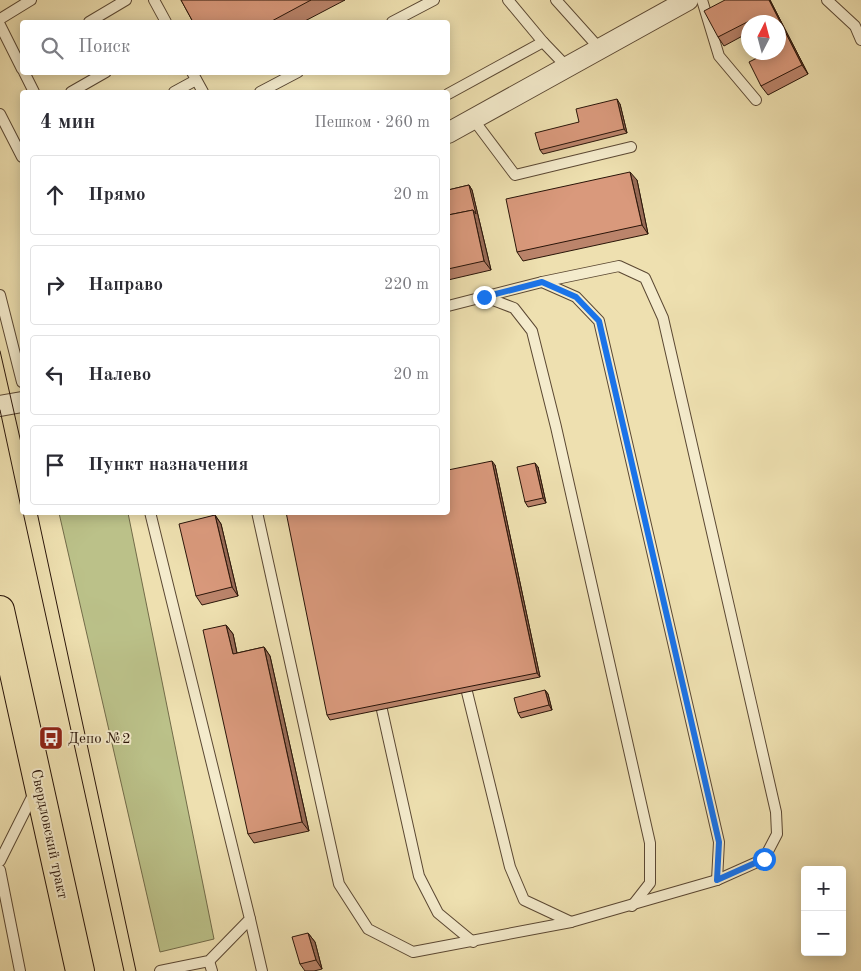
<!DOCTYPE html>
<html lang="ru">
<meta charset="utf-8">
<style>
body{margin:0;font-family:"Old Standard TT",serif;background:#f7f7f7;color:#2b2b33}
.controls{position:absolute;right:15px;bottom:15px;display:grid;overflow:hidden;border-radius:5px;box-shadow:0 2px 12px #0003}
.controls button{width:45px;height:45px;display:grid;place-items:center;padding:0;border:0;border-bottom:1px solid #e1e1e2;background:#fff;color:#2b2b33;font:25px sans-serif}
.compass{position:absolute;left:741px;top:15px;width:45px;height:45px;border-radius:50%;background:#fff;box-shadow:0 2px 12px #0003;rotate:6deg}
.stop{position:absolute;width:15px;height:15px;margin:-11px;border:4px solid #1a73e8;border-radius:50%;background:#fff}
.stop.end{background:#1a73e8;border-color:#fff;box-shadow:0 1px 5px #0008}
.list{margin:0;padding:0;list-style:none}
h2{display:flex;justify-content:space-between;align-items:center;height:65px;margin:0;padding:0 20px;font-size:21px}
h2 small{font-size:16px;font-weight:400;color:#7c7c81}
.list li{display:grid;grid-template-columns:32px 1fr auto;gap:15px;align-items:center;box-sizing:border-box;height:80px;margin:0 10px 10px;padding:0 10px;border:1px solid #e1e1e2;border-radius:5px}
.list b{display:block;font-size:19px;white-space:nowrap}
.list em{font-size:16px;font-style:normal;color:#7c7c81}
.icon{flex:none;width:28px;height:28px;fill:none;stroke:currentColor;stroke-width:2;stroke-linecap:round;stroke-linejoin:round}
.map{position:relative;flex:none;width:861px;height:971px;overflow:hidden}
.search{position:absolute;background:#fff;box-shadow:0 2px 12px #0003;left:20px;top:20px;width:430px;height:55px;display:flex;align-items:center;gap:12px;box-sizing:border-box;padding:0 18px;border-radius:5px;color:#7c7c81;font-size:19px}
.panel{position:absolute;background:#fff;box-shadow:0 2px 12px #0003;left:20px;top:90px;width:430px;height:425px;border-radius:5px}
.map>svg:first-child{display:block}
</style>
<div class="map">
<svg width="861" height="971" viewBox="0 0 861 971">
<rect width="100%" height="100%" fill="#eee0b0"/>
<filter id="stains"><feTurbulence type="fractalNoise" baseFrequency=".004" numOctaves="4"/><feColorMatrix values="0 0 0 0 .2 0 0 0 0 .09 0 0 0 0 .02 0 0 0 .5 -.17"/></filter>
<radialGradient id="worn" r=".72"><stop offset=".6" stop-color="#630" stop-opacity="0"/><stop offset="1" stop-color="#630" stop-opacity=".3"/></radialGradient>
<polygon fill="#bbc189" stroke="#726b49" points="59,513 128,513 214,939 160,952"/>
<g fill="none" stroke-linecap="round" stroke-linejoin="round">
<defs>
<g id="service">
<polyline points="154,0 166,22"/>
<polyline points="508,0 543,42 567,67"/>
<polyline points="556,0 600,49"/>
<polyline points="702,0 719,56 756,100"/>
<polyline points="827,0 855,26 861,40"/>
<polyline points="0,19 31,0"/>
<polyline points="89,22 126,0"/>
<polyline points="392,22 434,0"/>
<polyline points="0,25 22,69"/>
<polyline points="24,72 34,92"/>
<polyline points="192,72 203,92"/>
<polyline points="71,92 106,72"/>
<polyline points="174,92 196,80"/>
<polyline points="260,92 298,72"/>
<polyline points="448,94 543,42"/>
<polyline points="0,114 22,157"/>
<polyline points="473,119 515,175 631,147"/>
<polyline points="0,295 22,382"/>
<polyline points="485,297 514,308 532,331 556,427 650,843 650,883 632,906"/>
<polyline points="448,306 542,282 576,297 599,321 719,842 717,880"/>
<polyline points="150,512 250,919 209,961 160,971"/>
<polyline points="257,512 339,884 368,929 413,952 571,922 717,880 764,859 777,834 776,812 663,318 645,278 619,266 542,282"/>
<polyline points="467,692 510,867 524,900 571,922"/>
<polyline points="382,710 419,876 438,913 473,942"/>
<polyline points="0,861 34,793"/>
<polyline points="0,870 20,971"/>
<polyline points="250,919 262,971"/>
<polyline points="209,961 212,971"/>
</g>
<g id="minor">
<polyline points="448,133 688,0"/>
<polyline points="0,406 22,402"/>
</g>
<polyline id="primary" points="0,610 80,971"/>
</defs>
<use href="#service" stroke="#5b4833" stroke-width="12"/>
<use href="#minor" stroke="#5b4833" stroke-width="22"/>
<use href="#primary" stroke="#2a1509" stroke-width="30"/>
<use href="#service" stroke="#f4ebcc" stroke-width="10"/>
<use href="#minor" stroke="#f4ebcc" stroke-width="20"/>
<use href="#primary" stroke="#eee0b0" stroke-width="28"/>
<g stroke="#2a1509" stroke-width="1">
<polyline points="0,351 22,447"/>
<polyline points="0,410 22,512"/>
<polyline points="23,512 124,971"/>
<polyline points="37,512 136,971"/>
</g>
</g>
<g fill="#bb846b" stroke="#2a1509">
<polygon points="181,0 345,0 303,22 193,22"/>
<polygon points="770,0 808,74 768,95 761,86 778,52 778,22 748,22 748,33 724,46 718,37"/>
<polygon points="620,104 627,133 543,154 540,150 579,122"/>
<polygon points="637,180 648,234 523,261 517,252"/>
<polygon points="469,185 472,190 491,270 448,280 448,190"/>
<polygon points="495,465 540,677 330,720 327,715"/>
<polygon points="538,467 546,503 528,507 525,502"/>
<polygon points="215,515 221,524 238,596 202,605 196,596"/>
<polygon points="226,625 233,634 237,653 264,647 270,656 309,831 254,843 248,834"/>
<polygon points="545,690 548,694 552,710 521,718 518,713"/>
<polygon points="308,933 315,942 322,969 314,971 305,971 300,964"/>
</g>
<g fill="#986b57" stroke="#2a1509">
<polygon points="769,0 770,0 808,74 802,65"/>
<polygon points="617,99 620,104 627,133 624,129"/>
<polygon points="630,172 637,180 648,234 642,225"/>
<polygon points="469,185 472,190 491,270 484,261 473,210"/>
<polygon points="492,461 495,465 540,677 537,673"/>
<polygon points="535,463 538,467 546,503 543,498"/>
<polygon points="215,515 221,524 238,596 232,587"/>
<polygon points="226,625 233,634 239,663 233,654"/>
<polygon points="264,647 270,656 309,831 302,822"/>
<polygon points="545,690 548,694 552,710 549,705"/>
<polygon points="308,933 315,942 322,969 316,960"/>
</g>
<g fill="#d9997c" stroke="#2a1509">
<polygon points="181,0 311,0 270,22 193,22"/>
<polygon points="725,0 769,0 802,65 761,86 749,62 769,52 778,52 778,22 760,22 757,17 718,37 704,11"/>
<polygon points="617,99 624,129 540,150 535,133 579,122 576,109"/>
<polygon points="630,172 642,225 517,252 506,199"/>
<polygon points="469,185 476,214 473,210 448,215 448,190"/>
<polygon points="473,210 484,261 448,269 448,215"/>
<polygon points="492,461 537,673 327,715 286,512 448,512 448,470"/>
<polygon points="535,463 543,498 525,502 517,467"/>
<polygon points="215,515 232,587 196,596 179,524"/>
<polygon points="226,625 233,654 264,647 302,822 248,834 203,630"/>
<polygon points="545,690 549,705 518,713 514,698"/>
<polygon points="308,933 316,960 300,964 292,937"/>
</g>
<g fill="none" stroke-linecap="round" stroke-linejoin="round">
<polyline stroke="#1a73e8" stroke-width="6" points="484,297 542,282 576,297 599,321 719,842 717,880 764,859"/>
</g>
<defs>
<symbol id="bus-square" viewBox="-11 -11 22 22"><rect x="-9" y="-9" width="18" height="18" rx="4" fill="#8f2418" stroke="#f4ebcc"/><path d="M-5-6H5V4H4V6H2V4H-2V6H-4V4H-5ZM-3.5-4V0h7V-4ZM-3.5 1.2v1.5H-2V1.2ZM2 1.2v1.5H3.5V1.2Z" fill="#fff"/></symbol>
</defs>
<g fill-rule="evenodd">
<use href="#bus-square" x="37" y="724" width="28" height="28"/>
</g>
<g text-anchor="middle" stroke-width="4" stroke-linejoin="round" paint-order="stroke">
<g font-size="15" fill="#2a1509" stroke="#f4ebcc" text-anchor="start">
<text x="68" y="743">Депо №2</text>
</g>
<g font-size="15" fill="#2a1509" stroke="#f4ebcc">
<text transform="translate(50 834) rotate(78)" y="5">Свердловский тракт</text>
</g>
</g>
<rect width="100%" height="100%" filter="url(#stains)"/>
<rect width="100%" height="100%" fill="url(#worn)"/>
</svg>
<div class="controls">
<button>+</button>
<button>−</button>
</div>
<svg class="compass" viewBox="-18 -18 36 36"><path d="M0-13l5 13h-10z" fill="#e53935"/><path d="M0 13l5-13h-10z" fill="#7c7c81"/></svg>
<div class="stop" style="left:764px;top:859px"></div>
<div class="stop end" style="left:484px;top:297px"></div>
<div class="search"><svg class="icon" aria-label="search" viewBox="0 0 24 24"><circle cx="10" cy="10" r="6"/><path d="M15 15l6 6"/></svg>Поиск</div>
<section class="panel">
<h2>4 мин<small>Пешком · 260 m</small></h2>
<ul class="list">
<li><svg class="icon" aria-label="ahead" viewBox="0 0 24 24"><path d="M12 20V5M6 11l6-6 6 6"/></svg><div><b>Прямо</b></div><em>20 m</em></li>
<li><svg class="icon" aria-label="right" viewBox="0 0 24 24"><path d="M7 20v-9h11M14 6l5 5-5 5"/></svg><div><b>Направо</b></div><em>220 m</em></li>
<li><svg class="icon" aria-label="left" viewBox="0 0 24 24"><path d="M17 20v-9H6M10 6l-5 5 5 5"/></svg><div><b>Налево</b></div><em>20 m</em></li>
<li><svg class="icon" aria-label="arrive" viewBox="0 0 24 24"><path d="M6 21V4h12l-3 4 3 4H6"/></svg><div><b>Пункт назначения</b></div></li>
</ul>
</section>
</div>
